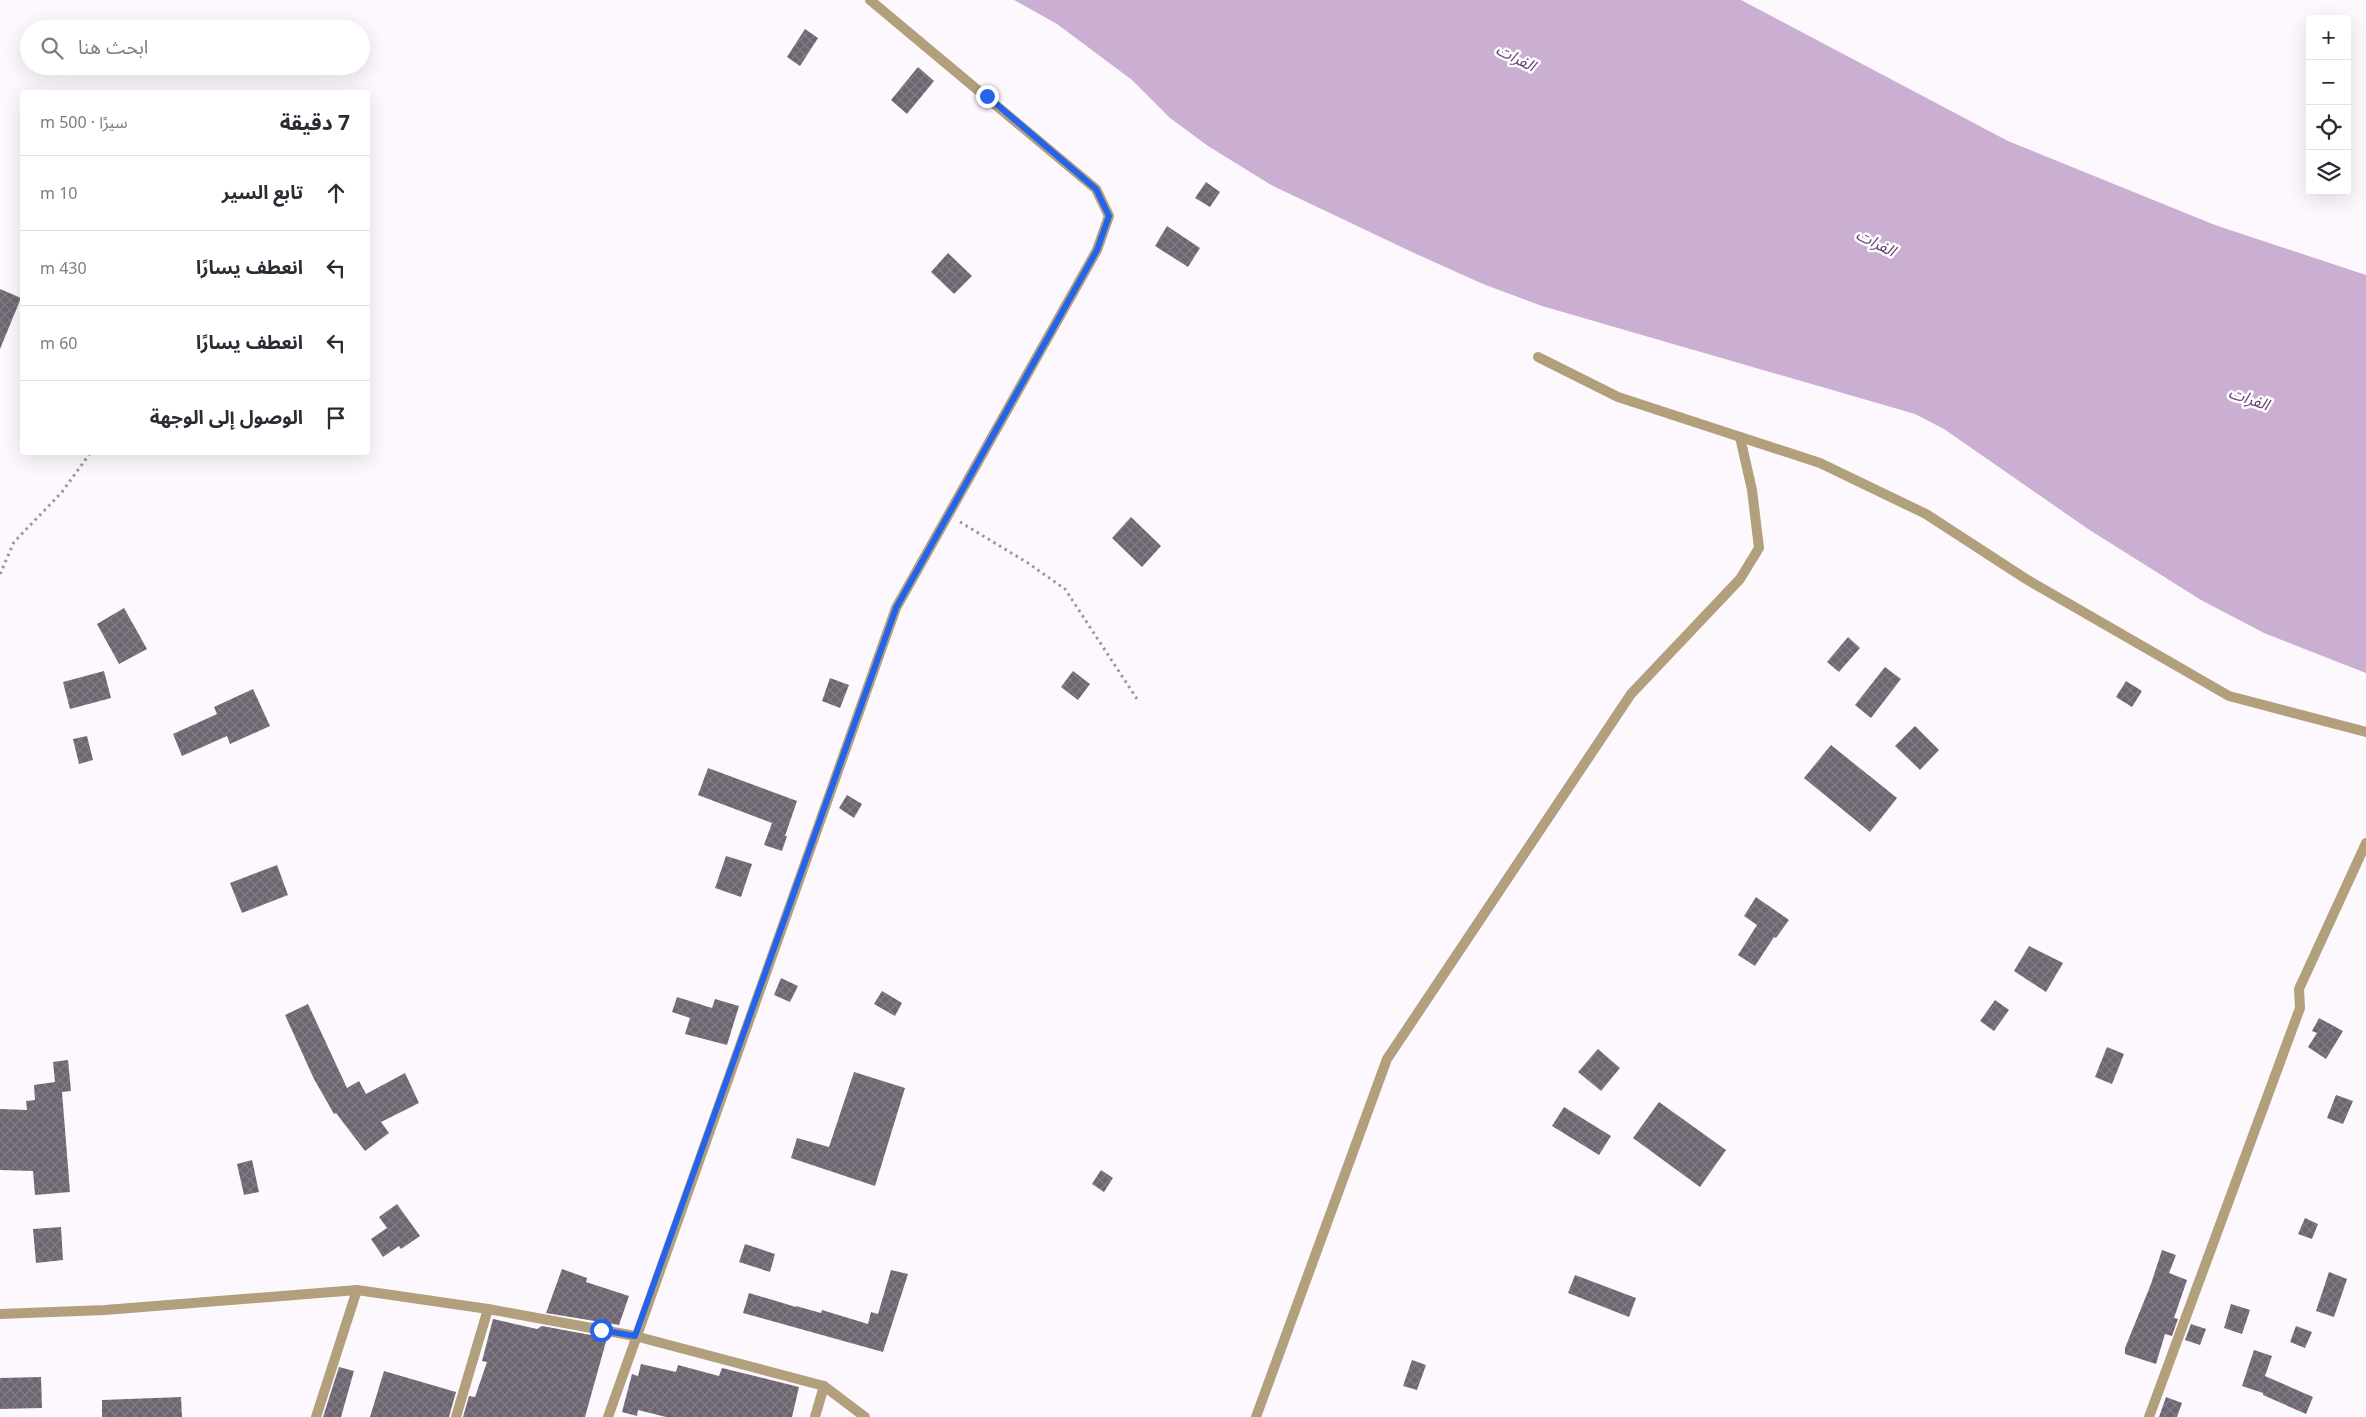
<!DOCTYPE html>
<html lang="ar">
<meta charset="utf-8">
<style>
body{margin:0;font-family:"Noto Sans","Noto Sans Arabic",sans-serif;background:#f2f2f3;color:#2b2b33;direction:rtl}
.controls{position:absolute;right:15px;top:15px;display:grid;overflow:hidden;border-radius:5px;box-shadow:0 5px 20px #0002}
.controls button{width:45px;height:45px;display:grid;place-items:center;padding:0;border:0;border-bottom:1px solid #e1e1e2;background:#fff;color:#2b2b33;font:25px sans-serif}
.stop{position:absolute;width:15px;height:15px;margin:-11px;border:4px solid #2563eb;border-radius:50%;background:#fff}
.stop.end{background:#2563eb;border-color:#fff;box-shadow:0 1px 5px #0008}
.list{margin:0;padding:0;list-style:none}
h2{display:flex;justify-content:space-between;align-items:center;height:65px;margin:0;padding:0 20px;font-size:21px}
h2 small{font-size:16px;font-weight:400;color:#7c7c81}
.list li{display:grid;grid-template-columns:32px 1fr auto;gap:15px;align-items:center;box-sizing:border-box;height:75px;padding:0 20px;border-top:1px solid #e1e1e2}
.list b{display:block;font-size:19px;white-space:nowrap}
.list em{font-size:16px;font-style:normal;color:#7c7c81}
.icon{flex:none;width:28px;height:28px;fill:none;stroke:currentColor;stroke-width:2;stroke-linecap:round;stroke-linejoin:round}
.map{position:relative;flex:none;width:2366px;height:1417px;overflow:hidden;direction:ltr}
.search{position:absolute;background:#fff;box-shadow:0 5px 20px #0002;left:20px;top:20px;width:350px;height:55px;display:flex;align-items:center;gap:12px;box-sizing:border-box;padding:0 18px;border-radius:28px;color:#7c7c81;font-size:19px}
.panel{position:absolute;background:#fff;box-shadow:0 5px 20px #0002;left:20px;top:90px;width:350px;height:365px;border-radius:5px;direction:rtl}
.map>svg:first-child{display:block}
</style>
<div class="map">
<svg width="2366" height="1417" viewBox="0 0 2366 1417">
<defs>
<pattern id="building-cross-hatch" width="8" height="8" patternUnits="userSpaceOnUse" patternTransform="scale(1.25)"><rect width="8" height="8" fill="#6d6570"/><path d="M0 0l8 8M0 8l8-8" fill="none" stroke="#837d86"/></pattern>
</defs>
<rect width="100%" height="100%" fill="#fdf8fe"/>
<polygon fill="#cbafd2" points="1014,0 1741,0 2008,141 2215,225 2366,275 2366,673 2264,633 2201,600 2088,529 1944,429 1915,414 1542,306 1483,284 1414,253 1273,186 1208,146 1170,118 1132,80 1057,24"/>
<g fill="url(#building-cross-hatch)">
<polygon points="805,29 818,38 800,66 787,57"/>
<polygon points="918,67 934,81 907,114 891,100"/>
<polygon points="1206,182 1220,192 1210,207 1195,198"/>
<polygon points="1167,226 1200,248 1188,267 1155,246"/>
<polygon points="948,253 972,276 954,294 931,272"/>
<polygon points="0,289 21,298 0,349"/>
<polygon points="1131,517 1161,546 1142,567 1112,538"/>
<polygon points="124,608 147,649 119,664 97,624"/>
<polygon points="1848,637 1860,648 1839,672 1827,662"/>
<polygon points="1885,667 1901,679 1871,718 1855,705"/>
<polygon points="104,671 111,698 70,709 63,682"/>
<polygon points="1073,671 1090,684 1078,700 1061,687"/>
<polygon points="830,678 849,685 840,708 822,701"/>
<polygon points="2126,681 2142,691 2132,707 2116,697"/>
<polygon points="253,689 270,726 230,744 227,736 182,756 173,734 217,714 214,707"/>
<polygon points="1915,726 1939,750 1920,770 1895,746"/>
<polygon points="87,736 93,760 79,764 73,739"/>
<polygon points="1831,745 1897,798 1870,832 1804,778"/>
<polygon points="708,768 797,801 785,836 787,836 782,851 764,845 772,823 698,795"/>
<polygon points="847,795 862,804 854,818 839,808"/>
<polygon points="726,856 752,864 741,897 715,888"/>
<polygon points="277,865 288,895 242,913 230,883"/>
<polygon points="1756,897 1789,920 1776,938 1774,937 1755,966 1738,955 1757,925 1744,916"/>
<polygon points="2029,946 2063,963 2046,992 2014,971"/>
<polygon points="781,978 798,986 790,1002 774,995"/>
<polygon points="882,991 902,1003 895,1016 874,1004"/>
<polygon points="677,997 712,1008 715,999 739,1006 727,1045 685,1034 690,1018 672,1012"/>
<polygon points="1995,1000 2009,1010 1994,1031 1980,1021"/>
<polygon points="308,1004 347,1088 359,1081 366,1094 405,1073 419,1103 381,1122 389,1133 365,1151 336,1113 334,1114 314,1079 285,1015"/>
<polygon points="2319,1018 2343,1031 2326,1059 2308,1047 2317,1033 2312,1031"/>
<polygon points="2107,1047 2124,1054 2112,1084 2095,1077"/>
<polygon points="1598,1049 1620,1068 1601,1091 1578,1072"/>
<polygon points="68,1060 71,1091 62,1092 70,1192 35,1195 33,1171 0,1170 0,1109 27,1110 26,1101 35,1100 34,1085 55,1082 53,1062"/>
<polygon points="854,1072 905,1088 875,1186 791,1158 797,1138 829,1147"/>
<polygon points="2336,1095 2353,1101 2343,1124 2327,1118"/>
<polygon points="1659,1102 1726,1150 1700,1187 1633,1138"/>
<polygon points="1564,1107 1611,1136 1599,1155 1552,1126"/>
<polygon points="252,1160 259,1192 244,1195 237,1164"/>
<polygon points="1101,1170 1113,1178 1104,1192 1092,1184"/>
<polygon points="397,1204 420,1236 401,1249 399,1246 383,1257 371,1239 387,1228 379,1217"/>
<polygon points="2305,1218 2318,1224 2312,1239 2298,1234"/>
<polygon points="61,1227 63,1260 36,1263 33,1229"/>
<polygon points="745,1244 775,1254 770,1272 739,1262"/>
<polygon points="2162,1250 2176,1255 2169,1273 2187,1280 2174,1318 2178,1319 2172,1336 2165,1334 2156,1364 2125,1354 2125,1348 2151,1284"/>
<polygon points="562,1269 587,1278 586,1282 629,1296 619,1325 546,1313"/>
<polygon points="891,1270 908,1274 883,1352 743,1313 749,1293 796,1307 796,1306 821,1313 822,1310 868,1324 871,1312 878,1314"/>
<polygon points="2329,1272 2347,1279 2334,1317 2316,1311"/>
<polygon points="1575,1275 1636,1298 1629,1317 1568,1293"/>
<polygon points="2231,1304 2250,1310 2242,1334 2224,1328"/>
<polygon points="493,1319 537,1329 542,1326 607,1338 585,1417 463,1417 469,1396 475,1397 487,1362 482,1361"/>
<polygon points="2191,1324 2206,1329 2200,1345 2185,1340"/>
<polygon points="2296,1326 2312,1332 2305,1348 2290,1342"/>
<polygon points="2254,1350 2272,1356 2265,1376 2313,1397 2306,1414 2263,1395 2263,1393 2242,1386"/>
<polygon points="1412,1360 1426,1365 1417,1390 1403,1386"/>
<polygon points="641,1364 676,1372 678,1365 719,1376 722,1368 799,1387 792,1417 666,1417 638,1410 637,1416 622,1412 632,1374 638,1376"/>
<polygon points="339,1367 354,1371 341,1417 323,1417"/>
<polygon points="384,1371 456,1392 449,1417 370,1417"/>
<polygon points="41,1377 42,1408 0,1409 0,1378"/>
<polygon points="181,1397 182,1417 102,1417 102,1400"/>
<polygon points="2166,1397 2182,1403 2177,1417 2159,1417"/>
</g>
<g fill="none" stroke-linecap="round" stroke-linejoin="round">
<g stroke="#9b969c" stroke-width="3" stroke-dasharray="2.5 4" stroke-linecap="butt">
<polyline points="960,522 1028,563 1065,589 1137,699"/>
<polyline points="0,574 14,542 62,492 91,452"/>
</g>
<g stroke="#b2a07c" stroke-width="10">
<polyline points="1538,357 1618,397 1820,463 1926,514 2026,579 2229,696 2366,732"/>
<polyline points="0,1314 105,1310 357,1290 488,1309 635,1336 824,1386 865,1417"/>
<polyline points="316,1417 357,1290"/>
<polyline points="456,1417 488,1309"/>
<polyline points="608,1417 896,608 1097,250 1109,216 1096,189 870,0"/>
<polyline points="815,1417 824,1386"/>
<polyline points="1256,1417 1387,1059 1631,694 1740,579 1759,548 1752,490 1740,437"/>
<polyline points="2149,1417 2300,1008 2299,989 2366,843"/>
</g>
</g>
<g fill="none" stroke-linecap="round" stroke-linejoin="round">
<polyline stroke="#2563eb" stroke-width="6" points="601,1330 635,1336 896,608 1097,250 1109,216 1096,189 987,96"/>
</g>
<g text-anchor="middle" stroke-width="5" stroke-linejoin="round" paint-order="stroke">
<g font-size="16" font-style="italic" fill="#684272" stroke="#fff">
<text transform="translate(1516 57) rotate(27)" y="6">الفرات</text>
<text transform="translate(1876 242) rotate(27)" y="6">الفرات</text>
<text transform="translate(2249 398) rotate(19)" y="6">الفرات</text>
</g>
</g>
</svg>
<div class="controls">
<button>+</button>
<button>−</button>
<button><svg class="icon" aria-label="locate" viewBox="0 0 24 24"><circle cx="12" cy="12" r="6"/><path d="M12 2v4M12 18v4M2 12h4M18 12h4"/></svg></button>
<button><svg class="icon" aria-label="layers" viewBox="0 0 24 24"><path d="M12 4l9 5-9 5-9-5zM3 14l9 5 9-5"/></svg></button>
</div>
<div class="stop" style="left:601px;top:1330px"></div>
<div class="stop end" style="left:987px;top:96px"></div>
<div class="search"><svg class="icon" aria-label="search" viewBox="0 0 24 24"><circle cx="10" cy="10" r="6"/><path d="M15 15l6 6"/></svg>ابحث هنا</div>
<section class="panel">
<h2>7 دقيقة<small>سيرًا · 500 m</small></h2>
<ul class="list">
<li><svg class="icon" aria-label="ahead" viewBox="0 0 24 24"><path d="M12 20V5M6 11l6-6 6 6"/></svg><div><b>تابع السير</b></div><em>10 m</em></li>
<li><svg class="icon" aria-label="left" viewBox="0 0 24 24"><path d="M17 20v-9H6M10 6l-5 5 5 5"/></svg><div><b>انعطف يسارًا</b></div><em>430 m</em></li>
<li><svg class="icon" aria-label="left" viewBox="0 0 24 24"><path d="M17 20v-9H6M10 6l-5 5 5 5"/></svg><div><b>انعطف يسارًا</b></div><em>60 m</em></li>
<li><svg class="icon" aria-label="arrive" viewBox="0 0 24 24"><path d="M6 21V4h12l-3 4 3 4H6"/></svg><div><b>الوصول إلى الوجهة</b></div></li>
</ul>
</section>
</div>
